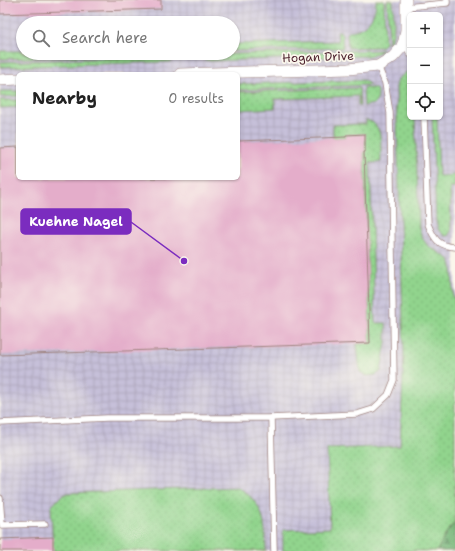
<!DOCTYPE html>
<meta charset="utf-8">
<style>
body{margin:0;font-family:"Shantell Sans",sans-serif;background:#f6f6f6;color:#222}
.controls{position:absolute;right:12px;top:12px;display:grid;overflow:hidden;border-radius:6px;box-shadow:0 1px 3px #0004}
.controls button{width:36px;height:36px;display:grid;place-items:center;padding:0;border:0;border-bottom:1px solid #e0e0e0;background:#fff;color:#222;font:20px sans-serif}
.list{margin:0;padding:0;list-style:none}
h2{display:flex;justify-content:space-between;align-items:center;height:52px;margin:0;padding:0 16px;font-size:17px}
h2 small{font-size:13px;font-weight:400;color:#767676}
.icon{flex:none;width:22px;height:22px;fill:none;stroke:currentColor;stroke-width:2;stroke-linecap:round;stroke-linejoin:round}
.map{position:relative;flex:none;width:455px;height:551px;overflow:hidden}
.search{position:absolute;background:#fff;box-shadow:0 1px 3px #0004;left:16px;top:16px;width:224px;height:44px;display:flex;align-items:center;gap:10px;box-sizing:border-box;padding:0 14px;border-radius:22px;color:#767676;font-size:15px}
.panel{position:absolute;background:#fff;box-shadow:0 1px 3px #0004;left:16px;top:72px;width:224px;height:108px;border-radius:6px}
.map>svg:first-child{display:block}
</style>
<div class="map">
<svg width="455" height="551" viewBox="0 0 455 551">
<defs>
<pattern id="industrial-grid" width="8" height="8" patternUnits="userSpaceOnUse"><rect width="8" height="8" fill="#c6c0d9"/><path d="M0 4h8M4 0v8" fill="none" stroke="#aca5ba"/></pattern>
<pattern id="grass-dots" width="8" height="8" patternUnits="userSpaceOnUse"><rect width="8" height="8" fill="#91d48d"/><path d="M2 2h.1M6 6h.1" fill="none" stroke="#7fb67a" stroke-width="1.8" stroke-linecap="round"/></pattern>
<pattern id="forest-firs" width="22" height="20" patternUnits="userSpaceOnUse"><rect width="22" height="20" fill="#74b678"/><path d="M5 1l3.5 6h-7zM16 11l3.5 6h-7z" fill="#619363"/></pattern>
</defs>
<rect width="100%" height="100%" fill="#fbf7ec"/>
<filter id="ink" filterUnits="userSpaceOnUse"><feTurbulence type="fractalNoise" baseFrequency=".025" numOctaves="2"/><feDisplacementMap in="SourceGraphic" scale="8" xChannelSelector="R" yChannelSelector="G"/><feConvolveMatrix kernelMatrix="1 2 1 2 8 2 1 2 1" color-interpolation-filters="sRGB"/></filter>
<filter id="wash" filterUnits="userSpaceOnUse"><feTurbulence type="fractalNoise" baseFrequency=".012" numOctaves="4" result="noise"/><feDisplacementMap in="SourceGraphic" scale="16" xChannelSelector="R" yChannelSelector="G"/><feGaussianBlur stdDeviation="0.9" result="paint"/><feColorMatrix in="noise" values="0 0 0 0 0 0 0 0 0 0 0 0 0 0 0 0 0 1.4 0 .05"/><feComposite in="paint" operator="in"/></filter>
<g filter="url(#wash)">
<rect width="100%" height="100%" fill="#f5ead5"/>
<path fill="url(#industrial-grid)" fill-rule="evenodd" d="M0 0H455V522L447 532 437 551H0ZM410 15H440V117H410ZM23 23H233V53H23ZM18 74H238V178H18Z"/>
<g fill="url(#grass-dots)" stroke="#6e7a5c">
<path d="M376 0H384L385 43 381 47 348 48 347 34 349 31C366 30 376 17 376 0Z"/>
<path d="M387 0H393C393 15 397 31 389 44Z"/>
<polygon points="337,31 340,31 342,35 343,48 233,51 233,44 338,41"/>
<polygon points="383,50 378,53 368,56 210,61 205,60 198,55"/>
<polygon points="0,51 23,51 23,53 179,53 0,59"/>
<polygon points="177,56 170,62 0,67 0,62"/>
<polygon points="409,70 410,117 415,117 419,228 422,237 427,245 446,257 450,260 452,266 453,298 455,298 455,522 447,532 437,551 283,551 283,530 330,528 327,449 400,446 404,354 396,86 398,79"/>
<polygon points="363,80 371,85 238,90 238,84"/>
<polygon points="359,88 360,106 358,106 358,96 275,99 275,108 238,110 238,92"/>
<path d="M363 88H375C379 93 379 100 374 104L364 106Z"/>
<polygon points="0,91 18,91 18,96 0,97"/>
<polygon points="0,100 18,100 18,107 0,108"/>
<polygon points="432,117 437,117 439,176 455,175 455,187 450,187 451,231 448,236 445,236 439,231 436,221"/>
<path d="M366 120C385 123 380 148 381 162L370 163 375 323H386V343L381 371 376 375 367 376 360 372 357 344 370 343 364 152H365V134L346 135V137L333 138V125L366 124Z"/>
<path d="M238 487C265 504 265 522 266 551H53L51 507 61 496 68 493Z"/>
</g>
<polygon fill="url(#forest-firs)" stroke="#5f6a52" points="455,522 455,551 437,551 447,532"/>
<g id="blocks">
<g fill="#e4adca">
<polygon points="0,0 161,0 161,9 0,14"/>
<polygon points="365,134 365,152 364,152 370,343 0,355 0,148 18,147 18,178 238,178 238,141 346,137 346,135"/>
<polygon points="53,537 53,551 0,551 0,539"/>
</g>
</g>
</g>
<g filter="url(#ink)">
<use href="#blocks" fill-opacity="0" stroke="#a08480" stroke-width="1"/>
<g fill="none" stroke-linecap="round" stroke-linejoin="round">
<defs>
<g id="lane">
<polyline points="406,7 447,3 447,0"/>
<polyline points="404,42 410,54"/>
<path d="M424 117 428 224C434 239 438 246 455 247"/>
<polyline points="271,418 274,551"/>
<polyline points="0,423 107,418 271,418 357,414 373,409 388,395 394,380 390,113 385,83 378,66"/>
<polyline points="0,498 2,525 45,524"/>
</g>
<g id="street">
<polyline points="180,74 348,69 378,66 393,57 401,48 404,41 406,30 406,0"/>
<polyline points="0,80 18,79"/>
</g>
</defs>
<use href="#lane" stroke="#a08480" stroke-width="7"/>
<use href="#street" stroke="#a08480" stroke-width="12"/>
<use href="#lane" stroke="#fff" stroke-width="5.5"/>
<use href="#street" stroke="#fff" stroke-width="11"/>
</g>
</g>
<g text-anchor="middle" stroke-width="3.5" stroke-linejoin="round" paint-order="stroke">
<g font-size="12" fill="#4a1f2b" stroke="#fbf7ec">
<text transform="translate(318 57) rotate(-2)" y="4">Hogan Drive</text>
</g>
</g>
<path fill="none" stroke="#7b2cbf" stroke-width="1.5" d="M184 261L131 222"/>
<circle fill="#7b2cbf" stroke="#fbf7ec" stroke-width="1.5" cx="184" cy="261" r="4"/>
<rect fill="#7b2cbf" stroke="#7b2cbf" stroke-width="1.5" x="21" y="209" width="110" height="25" rx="4"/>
<g font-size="13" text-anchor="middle" font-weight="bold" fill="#fff">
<text x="76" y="226">Kuehne Nagel</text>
</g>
</svg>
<div class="controls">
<button>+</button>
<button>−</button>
<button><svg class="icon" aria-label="locate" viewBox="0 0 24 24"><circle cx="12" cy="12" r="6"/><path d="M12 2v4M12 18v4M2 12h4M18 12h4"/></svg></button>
</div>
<div class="search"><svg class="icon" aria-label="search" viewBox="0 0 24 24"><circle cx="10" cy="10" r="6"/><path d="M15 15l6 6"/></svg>Search here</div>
<section class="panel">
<h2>Nearby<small>0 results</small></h2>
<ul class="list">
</ul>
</section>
</div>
